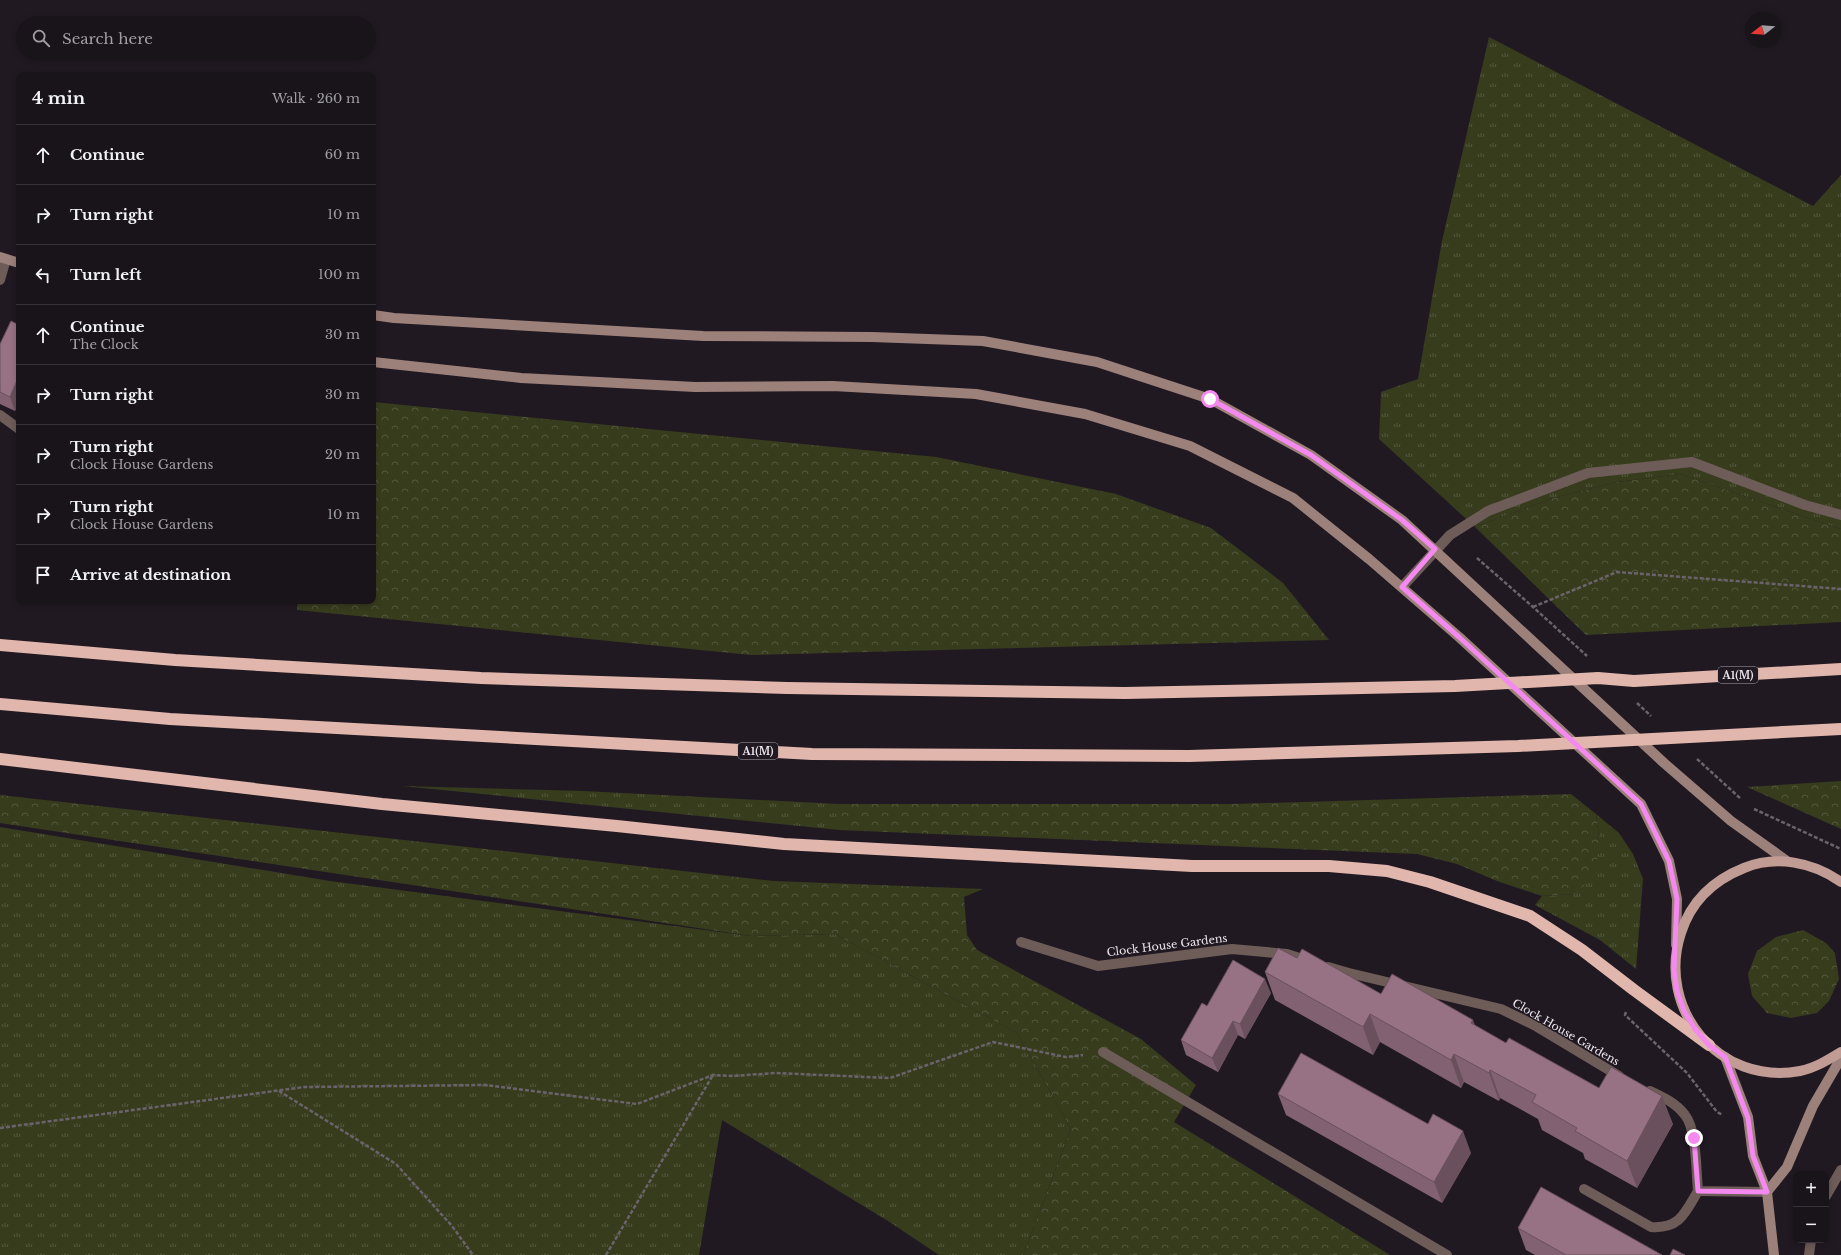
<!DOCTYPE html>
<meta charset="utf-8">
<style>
body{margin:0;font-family:"Libre Baskerville",serif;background:#262027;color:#f1f3f6}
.controls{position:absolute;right:12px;bottom:12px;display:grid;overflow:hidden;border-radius:8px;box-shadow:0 2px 6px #0003}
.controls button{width:36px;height:36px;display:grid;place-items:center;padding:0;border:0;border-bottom:1px solid #373239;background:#19131a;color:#f1f3f6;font:20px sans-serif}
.compass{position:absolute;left:1745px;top:12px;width:36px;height:36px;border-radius:50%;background:#19131a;box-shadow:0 2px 6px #0003;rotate:253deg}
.stop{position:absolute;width:12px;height:12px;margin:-9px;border:3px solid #f489ef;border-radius:50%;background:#fff}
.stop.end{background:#f489ef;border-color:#fff;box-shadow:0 1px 4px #0008}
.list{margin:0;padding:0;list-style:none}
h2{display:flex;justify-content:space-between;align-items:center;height:52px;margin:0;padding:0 16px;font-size:17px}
h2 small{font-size:13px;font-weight:400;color:#9f9ea2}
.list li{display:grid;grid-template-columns:26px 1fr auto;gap:12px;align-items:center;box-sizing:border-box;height:60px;padding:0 16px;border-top:1px solid #373239}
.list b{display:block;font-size:15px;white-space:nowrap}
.list p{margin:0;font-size:13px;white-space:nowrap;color:#9f9ea2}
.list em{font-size:13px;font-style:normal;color:#9f9ea2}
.icon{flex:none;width:22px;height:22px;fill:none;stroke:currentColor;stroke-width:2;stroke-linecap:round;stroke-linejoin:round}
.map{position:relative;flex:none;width:1841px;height:1255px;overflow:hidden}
.search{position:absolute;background:#19131a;box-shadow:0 2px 6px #0003;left:16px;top:16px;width:360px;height:44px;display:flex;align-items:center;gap:10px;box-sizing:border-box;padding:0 14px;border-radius:22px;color:#9f9ea2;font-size:15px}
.panel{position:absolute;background:#19131a;box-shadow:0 2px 6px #0003;left:16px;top:72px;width:360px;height:532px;border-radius:8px}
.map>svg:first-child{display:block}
</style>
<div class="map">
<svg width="1841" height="1255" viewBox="0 0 1841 1255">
<defs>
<pattern id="grass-tufts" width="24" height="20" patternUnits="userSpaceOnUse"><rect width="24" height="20" fill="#373c1d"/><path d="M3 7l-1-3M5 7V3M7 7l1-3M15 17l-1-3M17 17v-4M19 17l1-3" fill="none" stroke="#54583e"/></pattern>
<pattern id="forest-crowns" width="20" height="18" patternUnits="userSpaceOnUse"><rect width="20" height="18" fill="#373c1d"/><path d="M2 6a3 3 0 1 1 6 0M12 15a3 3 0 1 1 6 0" fill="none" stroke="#54583e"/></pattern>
</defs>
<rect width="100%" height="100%" fill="#211922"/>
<g fill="url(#grass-tufts)">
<polygon points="1489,37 1813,206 1841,175 1841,529 1680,474 1617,482 1550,499 1475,527 1379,439 1381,392 1418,379 1442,241"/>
<polygon points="402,786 584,791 839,804 839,830"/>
<polygon points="1596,814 1619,833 1633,854 1643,879 1636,969 1600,940 1535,905 1542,896 1576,894 1599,837"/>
<polygon points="0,827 330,881 751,936 835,934 1017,1033 1071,1129 1023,1255 939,1255 888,1221 722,1120 699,1255 0,1255"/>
</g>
<g fill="url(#forest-crowns)">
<polygon points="373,402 936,457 1116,494 1211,528 1283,583 1329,640 751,655 297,610 298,601 373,601"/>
<polygon points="1680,474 1841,529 1841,622 1586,635 1475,527 1550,499 1617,482"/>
<polygon points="1841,781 1841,829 1747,787"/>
<polygon points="1571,794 1596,814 1599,837 1596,873 1576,894 1542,896 1497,881 1457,864 1417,854 839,830 839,804 1232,804"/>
<polygon points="0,795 774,881 983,889 964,897 967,935 977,950 1141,1039 1196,1085 1174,1122 1390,1255 1023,1255 1071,1129 1017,1033 835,934 751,936 0,823"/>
<polygon points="1803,930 1826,943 1835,953 1839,979 1829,1001 1817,1013 1791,1018 1767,1013 1752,996 1748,974 1757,951 1776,937"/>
</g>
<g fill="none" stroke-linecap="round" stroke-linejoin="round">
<g stroke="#6a636b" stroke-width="2.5" stroke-dasharray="4 2" stroke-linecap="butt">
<polyline points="1477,558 1533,607 1587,656"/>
<polyline points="1533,607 1617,572 1841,589"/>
<polyline points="1637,703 1651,716"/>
<polyline points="1697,759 1741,799"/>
<polyline points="1754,809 1841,849"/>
<polyline points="1626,1012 1625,1015 1687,1073 1717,1112 1723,1115"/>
<polyline points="279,1091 396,1164 452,1226 473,1255"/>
<polyline points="0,1128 304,1087 486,1085 637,1104 713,1075 733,1076 775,1073 890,1078 993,1042 1066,1057 1083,1055"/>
<polyline points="606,1255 713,1075"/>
</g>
<g stroke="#6d5c58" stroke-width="10">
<polyline points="0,280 6,259"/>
<polyline points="0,415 19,429"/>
<polyline points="1402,587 1450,535 1488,511 1588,473 1692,462 1805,505 1841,515"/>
<polyline points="1021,942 1098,966 1232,949 1287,954 1309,961"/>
<polyline points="1328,967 1349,973 1501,1009 1534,1025 1619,1076"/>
<path d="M1650 1091C1663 1097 1676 1103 1685 1115 1697 1130 1696 1172 1698 1191L1767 1192"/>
<path d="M1584 1189 1651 1227C1680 1229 1685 1213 1698 1191"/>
<polyline points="1826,1196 1841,1170"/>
<polyline points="1809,1255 1811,1240"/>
</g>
<polyline stroke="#6d5c58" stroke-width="10" points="1103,1052 1447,1255"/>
<g stroke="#9c807a" stroke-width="10">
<polyline points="0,257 19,263"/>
<polyline points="373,315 394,318 703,336 872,337 983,341 1097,362 1210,399 1311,455 1402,520 1664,763 1731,821 1787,861"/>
<polyline points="373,362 521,378 695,387 833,386 976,394 1085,414 1190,446 1293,498 1369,559 1459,637 1641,804 1669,861 1677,899 1676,945"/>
<polyline points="1725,1057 1748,1117 1753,1156 1767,1192 1774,1255"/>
<polyline points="1767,1192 1787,1167 1813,1106 1841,1058"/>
</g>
<path stroke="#c09c94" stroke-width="10" d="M1841 882C1813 862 1776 855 1744 868 1714 880 1691 901 1681 933 1656 1009 1719 1086 1800 1071 1815 1068 1828 1060 1841 1052"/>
<g stroke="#e1b6ac" stroke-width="12">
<polyline points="0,645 175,660 481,678 787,688 1125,693 1455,686 1598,678 1634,681 1841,669"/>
<polyline points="0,704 170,719 812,754 1189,756 1518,746 1841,729"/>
<polyline points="0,759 382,804 617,826 784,844 1192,866 1329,866 1387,871 1430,882 1530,916 1582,950 1634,990 1709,1045"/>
</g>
</g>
<g fill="#826272">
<polygon points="19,325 19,403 15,411 0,404 0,344"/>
<polygon points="1297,958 1381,994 1476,1026 1506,1043 1673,1124 1637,1188 1585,1159 1583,1153 1542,1130 1538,1119 1500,1098 1499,1101 1464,1082 1461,1088 1380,1042 1373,1055 1275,1000 1265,972"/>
<polygon points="1271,993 1245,1039 1238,1035 1218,1072 1186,1055 1181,1040 1207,1006"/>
<polygon points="1278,1094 1471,1153 1442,1203 1286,1115"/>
<polygon points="1518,1228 1662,1255 1535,1255 1526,1250"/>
</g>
<g fill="#6a505c">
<polygon points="19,376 19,403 15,411 10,397"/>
<polygon points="1265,979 1271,993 1245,1039 1240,1024"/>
<polygon points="1370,1014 1380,1042 1373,1055 1363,1027"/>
<polygon points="1473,1020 1484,1048 1471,1023"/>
<polygon points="1233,1021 1238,1035 1218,1072 1212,1058"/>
<polygon points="1454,1054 1464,1082 1461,1088 1451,1060"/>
<polygon points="1490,1070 1500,1098 1499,1101 1489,1073"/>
<polygon points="1662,1096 1673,1124 1637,1188 1627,1161"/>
<polygon points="1463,1131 1471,1153 1442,1203 1434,1182"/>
</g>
<g fill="#977284" stroke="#6a505c">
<polygon points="11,321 19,325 19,376 10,397 0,392 0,344"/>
<polygon points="1278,948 1297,958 1302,949 1381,994 1392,974 1473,1020 1471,1023 1506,1043 1509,1038 1599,1088 1611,1067 1662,1096 1627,1161 1575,1131 1577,1128 1532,1102 1536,1095 1490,1070 1489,1073 1454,1054 1451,1060 1370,1014 1363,1027 1265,972"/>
<polygon points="1233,960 1265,979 1240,1024 1233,1021 1212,1058 1181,1040 1202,1003 1207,1006"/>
<polygon points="1301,1053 1428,1124 1433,1114 1463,1131 1434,1182 1278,1094"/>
<polygon points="1541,1187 1662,1255 1566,1255 1518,1228"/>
<polygon points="1673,1249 1685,1255 1670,1255"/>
</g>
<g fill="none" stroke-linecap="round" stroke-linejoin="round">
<polyline stroke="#f489ef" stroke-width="5" points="1210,399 1311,455 1402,520 1435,549 1402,587 1459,637 1641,804 1669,861 1677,899 1674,970 1677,991 1684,1011 1695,1029 1709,1045 1725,1057 1748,1118 1753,1156 1767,1192 1698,1191 1694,1138"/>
</g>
<g text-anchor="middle" stroke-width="3" stroke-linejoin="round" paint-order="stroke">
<g fill="#211922" stroke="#aea7af" stroke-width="1">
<rect x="1718" y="667" width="40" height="16" rx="3"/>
<rect x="738" y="743" width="40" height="16" rx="3"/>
</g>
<g font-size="10" font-weight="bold" fill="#eae4eb">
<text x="1738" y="679">A1(M)</text>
<text x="758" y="755">A1(M)</text>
</g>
<g font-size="11" fill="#eae4eb" stroke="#211922">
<text transform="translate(1167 945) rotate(-7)" y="4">Clock House Gardens</text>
<text transform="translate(1566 1032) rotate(30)" y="4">Clock House Gardens</text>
</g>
</g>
</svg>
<div class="controls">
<button>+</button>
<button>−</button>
</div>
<svg class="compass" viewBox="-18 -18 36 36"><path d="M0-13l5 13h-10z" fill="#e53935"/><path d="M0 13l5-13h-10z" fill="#9f9ea2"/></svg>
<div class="stop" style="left:1210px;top:399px"></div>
<div class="stop end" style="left:1694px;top:1138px"></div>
<div class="search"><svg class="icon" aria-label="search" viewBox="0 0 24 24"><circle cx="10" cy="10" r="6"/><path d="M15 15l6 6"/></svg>Search here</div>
<section class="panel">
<h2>4 min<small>Walk · 260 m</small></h2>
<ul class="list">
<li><svg class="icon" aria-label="ahead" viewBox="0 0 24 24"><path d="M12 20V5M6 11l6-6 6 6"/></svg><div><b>Continue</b></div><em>60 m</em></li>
<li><svg class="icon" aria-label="right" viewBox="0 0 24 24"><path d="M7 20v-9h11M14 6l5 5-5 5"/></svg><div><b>Turn right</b></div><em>10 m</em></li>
<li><svg class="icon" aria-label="left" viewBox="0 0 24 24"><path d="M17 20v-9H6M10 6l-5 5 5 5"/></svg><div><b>Turn left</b></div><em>100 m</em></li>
<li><svg class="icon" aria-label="ahead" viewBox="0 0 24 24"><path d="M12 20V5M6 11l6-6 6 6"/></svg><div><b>Continue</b><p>The Clock</p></div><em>30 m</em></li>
<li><svg class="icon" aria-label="right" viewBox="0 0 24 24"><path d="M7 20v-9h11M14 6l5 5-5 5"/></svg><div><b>Turn right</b></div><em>30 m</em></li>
<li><svg class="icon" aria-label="right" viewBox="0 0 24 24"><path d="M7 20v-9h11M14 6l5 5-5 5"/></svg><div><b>Turn right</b><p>Clock House Gardens</p></div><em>20 m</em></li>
<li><svg class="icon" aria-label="right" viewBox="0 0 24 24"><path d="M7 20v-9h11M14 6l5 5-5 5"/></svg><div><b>Turn right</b><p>Clock House Gardens</p></div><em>10 m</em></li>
<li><svg class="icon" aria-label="arrive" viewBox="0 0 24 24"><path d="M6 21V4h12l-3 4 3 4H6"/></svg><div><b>Arrive at destination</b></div></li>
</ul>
</section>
</div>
